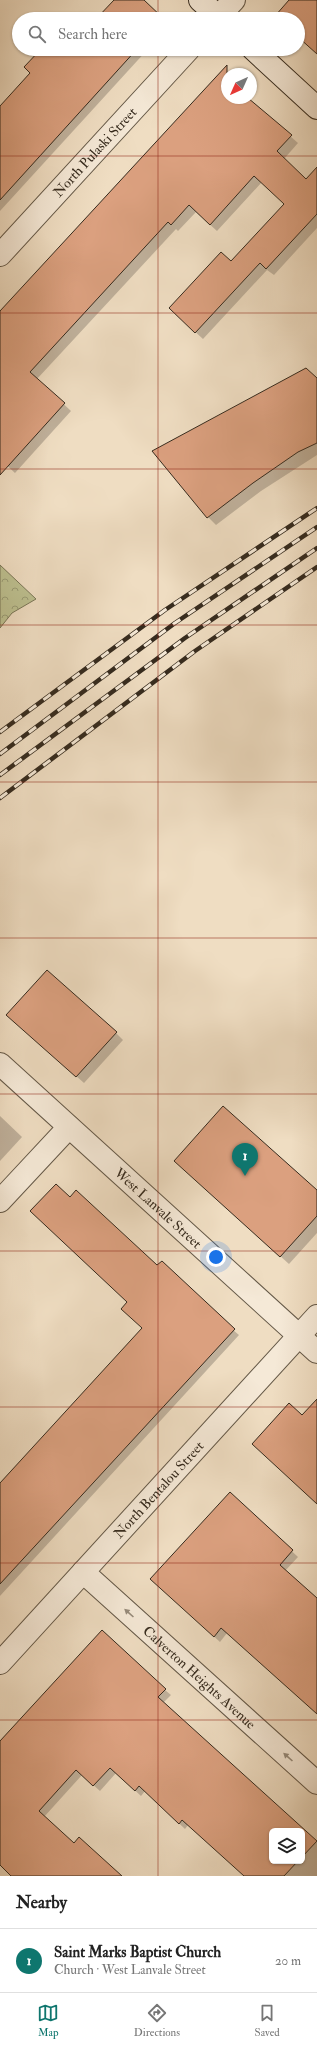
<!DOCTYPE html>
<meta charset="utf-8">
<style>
body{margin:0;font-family:"IM FELL Double Pica",serif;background:#f2f2f2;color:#222}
.controls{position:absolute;right:12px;bottom:12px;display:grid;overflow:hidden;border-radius:6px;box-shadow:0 1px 3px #0004}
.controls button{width:36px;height:36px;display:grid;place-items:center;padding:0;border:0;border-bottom:1px solid #e0e0e0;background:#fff;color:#222;font:20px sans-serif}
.compass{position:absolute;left:221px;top:68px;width:36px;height:36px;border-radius:50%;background:#fff;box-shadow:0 1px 3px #0004;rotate:225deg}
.you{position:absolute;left:216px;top:1257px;width:14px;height:14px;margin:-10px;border:3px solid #fff;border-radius:50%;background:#1a73e8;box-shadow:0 0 0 6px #1a73e833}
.badge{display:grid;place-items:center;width:26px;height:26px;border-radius:50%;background:#0f766e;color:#fff;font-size:13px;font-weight:700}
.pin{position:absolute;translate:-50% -33px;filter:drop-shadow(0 1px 2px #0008)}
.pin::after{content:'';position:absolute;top:21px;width:14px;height:12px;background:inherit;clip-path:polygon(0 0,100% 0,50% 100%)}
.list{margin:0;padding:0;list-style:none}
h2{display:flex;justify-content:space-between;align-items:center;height:52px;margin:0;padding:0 16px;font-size:17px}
h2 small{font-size:13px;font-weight:400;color:#767676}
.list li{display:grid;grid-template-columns:26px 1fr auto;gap:12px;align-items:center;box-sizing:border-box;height:64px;padding:0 16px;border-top:1px solid #e0e0e0}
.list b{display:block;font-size:15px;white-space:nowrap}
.list p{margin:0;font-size:13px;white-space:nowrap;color:#767676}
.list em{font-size:13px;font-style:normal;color:#767676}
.icon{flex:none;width:22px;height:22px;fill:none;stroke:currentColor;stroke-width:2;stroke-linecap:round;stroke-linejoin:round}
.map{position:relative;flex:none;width:317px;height:1876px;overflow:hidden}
.search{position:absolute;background:#fff;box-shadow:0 1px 3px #0004;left:12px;right:12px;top:12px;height:44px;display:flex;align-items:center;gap:10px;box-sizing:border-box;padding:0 14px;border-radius:22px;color:#767676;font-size:15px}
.sheet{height:116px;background:#fff}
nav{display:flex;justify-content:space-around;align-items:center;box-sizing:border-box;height:56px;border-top:1px solid #e0e0e0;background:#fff;font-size:11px;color:#767676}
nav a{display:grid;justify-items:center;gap:2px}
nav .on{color:#0f766e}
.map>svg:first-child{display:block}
</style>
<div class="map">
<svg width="317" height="1876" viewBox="0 0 317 1876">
<defs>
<pattern id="forest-crowns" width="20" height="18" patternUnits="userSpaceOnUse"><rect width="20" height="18" fill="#bdc090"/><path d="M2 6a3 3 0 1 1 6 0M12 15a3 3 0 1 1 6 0" fill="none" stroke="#9a9c75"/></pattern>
</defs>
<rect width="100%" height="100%" fill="#efddc2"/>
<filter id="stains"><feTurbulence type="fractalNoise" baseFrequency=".005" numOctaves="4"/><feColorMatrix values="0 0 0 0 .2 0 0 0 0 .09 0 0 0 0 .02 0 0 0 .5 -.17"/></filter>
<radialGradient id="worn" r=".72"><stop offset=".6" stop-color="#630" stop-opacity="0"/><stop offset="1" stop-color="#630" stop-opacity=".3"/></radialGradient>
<polygon fill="url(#forest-crowns)" stroke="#7a7657" points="0,565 36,599 12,613 0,628"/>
<g fill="#0003" fill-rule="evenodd">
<polygon points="43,49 148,49 0,211 0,107 32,73"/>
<polygon points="227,79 227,98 247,98 298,143 284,159 306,180 317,170 317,228 274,275 267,270 203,339 177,315 231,263 285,204 262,182 217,231 196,212 178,231 176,229 37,379 71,411 15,473 0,459 0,313"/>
<polygon points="317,379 317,455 261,491 216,525 208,517"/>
<polygon points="15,1022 116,1033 123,1040 84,1083"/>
<polygon points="0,1116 22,1137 0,1161"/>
<polygon points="175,1161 317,1192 317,1233 289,1264"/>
<polygon points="70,1198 158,1267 239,1335 0,1596 0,1484 143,1328"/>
<polygon points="230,1493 298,1557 285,1571 317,1600 317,1713 227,1633 220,1642 157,1584"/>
<path d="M165 1690 171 1695 163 1703 317 1842V1876H245L188 1825 185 1829 145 1791 141 1796 116 1773 100 1791 82 1775 44 1817 74 1845 120 1876H31L0 1865V1743ZM272 1831H302V1861H272Z"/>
</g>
<g fill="#dba07f" stroke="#362b1e">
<polygon points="114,0 144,0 164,19 96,19"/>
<polygon points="289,0 317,0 317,54 298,37 298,19 278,19 275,16"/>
<polygon points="41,49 137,49 0,200 0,106 30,73 24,67"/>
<polygon points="227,65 227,98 248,98 292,135 277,151 306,179 317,167 317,214 266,269 260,263 195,333 169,308 221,252 231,261 284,204 254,176 210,225 189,205 171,225 168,222 30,372 65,403 0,475 0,311"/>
<polygon points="306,368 317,378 317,443 298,452 253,483 207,518 152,451"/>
<polygon points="47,970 117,1032 76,1077 6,1015"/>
<polygon points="223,1106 317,1190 317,1216 280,1257 174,1161"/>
<polygon points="56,1184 70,1197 76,1190 157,1265 162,1261 235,1329 0,1584 0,1483 142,1328 121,1309 127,1302 30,1211"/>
<polygon points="317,1399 317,1504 252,1444 289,1403 302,1415"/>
<polygon points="230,1492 293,1550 280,1565 317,1598 317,1714 221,1628 214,1637 150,1579"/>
<polygon points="102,1630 166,1689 158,1697 317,1841 302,1857 302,1831 272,1831 272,1861 298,1861 284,1876 244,1876 182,1820 179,1824 139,1786 135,1791 110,1768 93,1786 76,1770 39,1811 74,1843 79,1837 122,1876 11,1876 0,1865 0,1741"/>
</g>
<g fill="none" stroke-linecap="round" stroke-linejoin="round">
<defs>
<g id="minor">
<polyline points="216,19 234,0"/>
<path id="s1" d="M0 255 189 49"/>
<path id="s2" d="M0 1064 317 1352"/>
<polyline points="0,1201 69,1127"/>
<path id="s3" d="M83 1572 317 1783"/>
</g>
<g id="tertiary">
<path id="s4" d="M0 1663 317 1316"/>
</g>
<g id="secondary">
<polyline points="200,0 221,19"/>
<polyline points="253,49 317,108"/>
</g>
</defs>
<use href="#minor" stroke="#645847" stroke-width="24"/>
<use href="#tertiary" stroke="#645847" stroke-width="24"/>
<use href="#secondary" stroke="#362b1e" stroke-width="24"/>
<use href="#minor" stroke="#f5e9d7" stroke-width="22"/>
<use href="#tertiary" stroke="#f5e9d7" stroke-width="22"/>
<use href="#secondary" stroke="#f5e9d7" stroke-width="22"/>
<defs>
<g id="rail">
<polyline points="0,732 165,610 317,508"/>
<polyline points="0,754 175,623 317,527"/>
<polyline points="0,775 185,638 317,548"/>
<polyline points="0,798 195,651 317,567"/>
</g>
</defs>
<use href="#rail" stroke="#362b1e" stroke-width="4.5"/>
<use href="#rail" stroke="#f5e9d7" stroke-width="3" stroke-dasharray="9" stroke-linecap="butt"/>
</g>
<defs><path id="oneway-solid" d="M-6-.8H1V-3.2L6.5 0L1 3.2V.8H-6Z"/></defs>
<g fill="#968a7a">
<use href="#oneway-solid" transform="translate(129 1613) rotate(-138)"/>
<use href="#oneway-solid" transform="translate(288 1757) rotate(-138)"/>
</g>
<path fill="none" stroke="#8f2418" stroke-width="1" stroke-opacity="0.55" d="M158 0V19M158 49V1876M0 156H317M0 313H317M0 469H317M0 625H317M0 782H317M0 938H317M0 1094H317M0 1251H317M0 1407H317M0 1563H317M0 1720H317"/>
<g text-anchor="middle" stroke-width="3.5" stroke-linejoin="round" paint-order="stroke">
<g font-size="14" fill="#362b1e" stroke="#f5e9d7">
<text dy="5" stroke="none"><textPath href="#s1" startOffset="140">North Pulaski Street</textPath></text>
<text dy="5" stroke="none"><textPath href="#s2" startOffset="214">West Lanvale Street</textPath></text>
<text dy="5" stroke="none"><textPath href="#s4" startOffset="235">North Bentalou Street</textPath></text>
<text dy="5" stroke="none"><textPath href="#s3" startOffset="157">Calverton Heights Avenue</textPath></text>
</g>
</g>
<rect width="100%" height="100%" filter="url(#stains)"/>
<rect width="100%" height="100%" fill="url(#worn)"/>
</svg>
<div class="controls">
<button><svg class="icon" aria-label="layers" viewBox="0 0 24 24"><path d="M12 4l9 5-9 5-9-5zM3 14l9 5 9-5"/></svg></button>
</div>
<svg class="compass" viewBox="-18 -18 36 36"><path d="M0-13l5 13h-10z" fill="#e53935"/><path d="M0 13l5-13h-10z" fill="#767676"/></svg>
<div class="you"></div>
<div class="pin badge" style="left:245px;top:1176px">1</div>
<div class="search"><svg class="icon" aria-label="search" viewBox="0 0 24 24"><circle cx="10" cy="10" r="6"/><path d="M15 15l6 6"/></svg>Search here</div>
</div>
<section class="sheet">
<h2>Nearby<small></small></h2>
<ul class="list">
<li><span class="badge">1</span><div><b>Saint Marks Baptist Church</b><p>Church · West Lanvale Street</p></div><em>20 m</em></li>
</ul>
</section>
<nav>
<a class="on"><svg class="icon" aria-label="map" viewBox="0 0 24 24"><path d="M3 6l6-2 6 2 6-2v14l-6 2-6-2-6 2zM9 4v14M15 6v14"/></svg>Map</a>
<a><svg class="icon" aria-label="directions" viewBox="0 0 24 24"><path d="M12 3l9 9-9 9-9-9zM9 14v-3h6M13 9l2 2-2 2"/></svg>Directions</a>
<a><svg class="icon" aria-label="saved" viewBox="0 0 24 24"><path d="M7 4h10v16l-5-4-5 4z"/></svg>Saved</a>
</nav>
